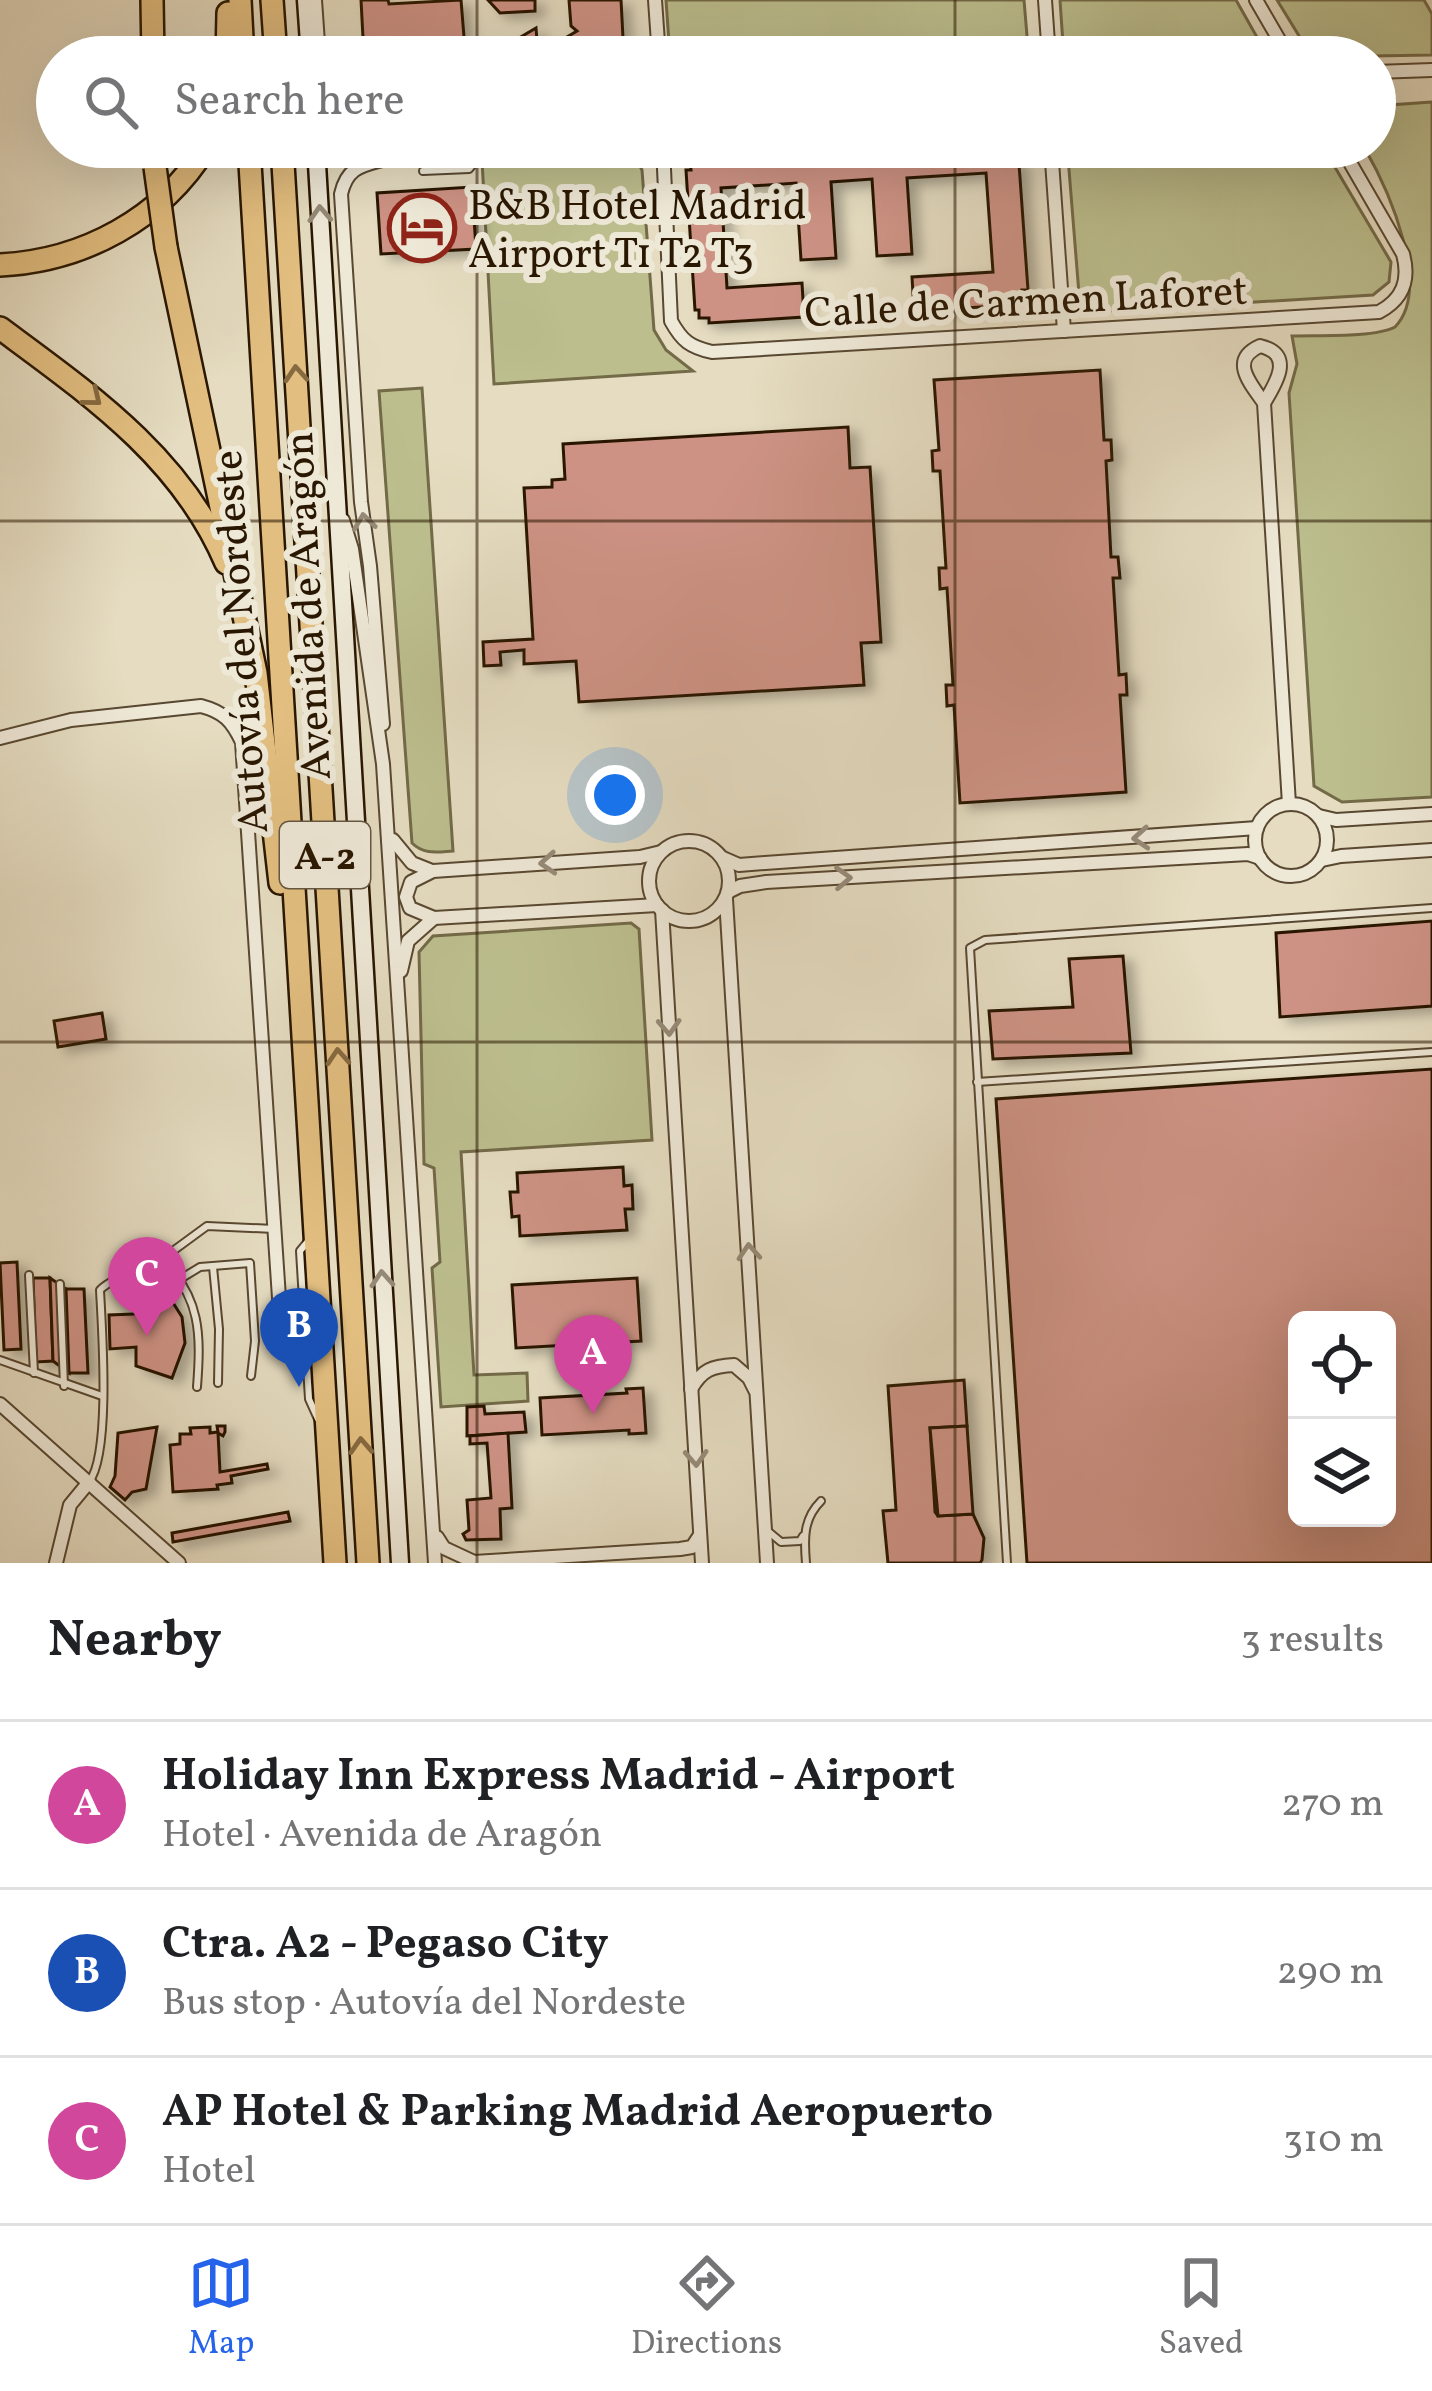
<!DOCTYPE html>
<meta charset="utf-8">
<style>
body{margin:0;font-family:Vollkorn,serif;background:#f6f6f6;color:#202124}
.controls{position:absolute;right:36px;bottom:36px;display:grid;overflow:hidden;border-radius:18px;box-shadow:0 12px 48px #0002}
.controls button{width:108px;height:108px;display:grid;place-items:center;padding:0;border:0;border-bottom:3px solid #e0e0e0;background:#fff;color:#202124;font:60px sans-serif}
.you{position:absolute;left:615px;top:795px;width:42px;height:42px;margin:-30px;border:9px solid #fff;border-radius:50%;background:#1a73e8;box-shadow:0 0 0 18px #1a73e833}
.badge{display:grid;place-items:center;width:78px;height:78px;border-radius:50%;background:#2563eb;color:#fff;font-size:39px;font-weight:700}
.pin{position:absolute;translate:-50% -99px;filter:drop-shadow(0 3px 6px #0008)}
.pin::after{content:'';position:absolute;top:63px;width:42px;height:36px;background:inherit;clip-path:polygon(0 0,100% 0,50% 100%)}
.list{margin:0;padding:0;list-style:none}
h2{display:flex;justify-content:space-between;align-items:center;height:156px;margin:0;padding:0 48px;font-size:51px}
h2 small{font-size:39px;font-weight:400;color:#757577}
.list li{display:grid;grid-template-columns:78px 1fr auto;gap:36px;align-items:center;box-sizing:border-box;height:168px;padding:0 48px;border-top:3px solid #e0e0e0}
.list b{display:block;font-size:45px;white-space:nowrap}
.list p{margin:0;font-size:39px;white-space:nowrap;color:#757577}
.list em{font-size:39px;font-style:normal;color:#757577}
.icon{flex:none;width:66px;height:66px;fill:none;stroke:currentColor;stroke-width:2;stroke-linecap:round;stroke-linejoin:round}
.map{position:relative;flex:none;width:1432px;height:1563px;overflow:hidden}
.search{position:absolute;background:#fff;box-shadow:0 12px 48px #0002;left:36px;right:36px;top:36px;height:132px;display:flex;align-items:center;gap:30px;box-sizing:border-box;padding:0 42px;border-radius:66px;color:#757577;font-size:45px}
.sheet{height:660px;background:#fff}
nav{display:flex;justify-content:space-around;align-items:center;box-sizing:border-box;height:168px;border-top:3px solid #e0e0e0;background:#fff;font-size:33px;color:#757577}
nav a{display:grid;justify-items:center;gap:6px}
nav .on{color:#2563eb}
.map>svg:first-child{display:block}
</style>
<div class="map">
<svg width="1432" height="1563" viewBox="0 0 1432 1563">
<defs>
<filter id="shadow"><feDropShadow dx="9" dy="5.5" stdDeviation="6" flood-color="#0004"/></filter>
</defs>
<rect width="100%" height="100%" fill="#e5dcc1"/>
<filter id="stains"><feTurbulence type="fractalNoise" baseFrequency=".00167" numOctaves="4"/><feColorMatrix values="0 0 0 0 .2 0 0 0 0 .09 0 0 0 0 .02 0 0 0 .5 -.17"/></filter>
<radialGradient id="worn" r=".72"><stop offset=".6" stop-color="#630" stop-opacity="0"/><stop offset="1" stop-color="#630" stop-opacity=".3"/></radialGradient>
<g fill="#bcbe8e" stroke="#736a48" stroke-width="3">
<polygon points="666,0 1024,0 1028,48 1012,57 670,57"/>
<polygon points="1060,0 1236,0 1262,46 1261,57 1086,57 1063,44"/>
<polygon points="1277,0 1424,0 1432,14 1432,55 1312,57"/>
<path d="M1432 102V797L1342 802 1314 786 1289 393 1297 364 1292 336C1317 335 1374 338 1395 327 1432 289 1390 192 1364 147H1375V106Z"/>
<polygon points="1084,147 1323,147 1391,262 1389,282 1373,295 1108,311 1086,303 1079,294 1068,157"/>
<polygon points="619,151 634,155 642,170 654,330 666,350 693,371 494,384 482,160"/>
<path d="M422 388 453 851C437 852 424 855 412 843L379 391Z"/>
<polygon points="631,923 639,929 652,1140 461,1152 474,1375 527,1373 528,1401 441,1407 432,1268 440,1262 434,1168 424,1164 419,952 433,936"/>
</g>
<g fill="#cd9284" stroke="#2a1701" stroke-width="3" fill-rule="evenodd" filter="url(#shadow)">
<polygon points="361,0 388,0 389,4 461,0 464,37 460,43 402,47 402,57 364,57"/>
<polygon points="488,0 535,0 535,11 500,13"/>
<polygon points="569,0 621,0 624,57 503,57 502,48 536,28 538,54 577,31 571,26"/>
<polygon points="837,147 995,147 1019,164 1028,290 1022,290 1023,300 1013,300 1014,305 914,311 912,277 993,272 986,173 907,178 912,254 877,256 872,179 831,182 836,258 801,260 796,183 721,188 727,288 802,283 804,317 709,323 709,318 699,318 699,310 695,310 686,170 691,170 690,161 700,160 700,156"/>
<polygon points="472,187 476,249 381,254 377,193"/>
<polygon points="1100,370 1104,440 1111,440 1112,460 1106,461 1111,557 1118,557 1120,578 1113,578 1119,675 1126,674 1127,695 1120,695 1126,792 960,803 954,705 947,706 946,685 953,685 947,588 940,589 939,568 946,568 940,471 933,471 932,451 939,450 934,380"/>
<polygon points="848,427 850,468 870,467 881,642 861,643 864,685 579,702 576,661 524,664 524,650 500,652 501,665 484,666 483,642 533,639 524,488 552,487 552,480 565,479 563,444"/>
<polygon points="1432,921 1432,1006 1280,1017 1276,933"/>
<polygon points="1123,956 1131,1053 993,1059 989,1011 1073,1007 1069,959"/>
<polygon points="102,1013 106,1039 58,1047 54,1021"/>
<path d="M1432 1069V1563H1027L996 1099ZM1297 1320H1387V1518H1297Z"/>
<polygon points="623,1167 624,1186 632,1185 633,1209 625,1209 627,1230 520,1236 519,1216 512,1217 510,1192 518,1192 517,1173"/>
<polygon points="17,1262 21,1349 4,1350 0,1263"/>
<polygon points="33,1278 50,1278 53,1361 36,1362"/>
<polygon points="50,1278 66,1289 69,1373 53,1361"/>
<polygon points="637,1278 641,1341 516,1348 512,1285"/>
<polygon points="66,1289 84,1289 88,1373 69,1373"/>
<polygon points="170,1298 182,1317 185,1343 172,1378 136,1366 136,1347 110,1349 109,1315 134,1314"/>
<polygon points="964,1380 967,1426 930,1428 935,1512 938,1516 973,1514 984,1538 982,1560 980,1563 888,1563 883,1511 896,1510 888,1386"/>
<polygon points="643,1388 646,1433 629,1434 629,1430 542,1435 540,1398 627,1393 626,1389"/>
<polygon points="484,1406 485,1414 524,1412 526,1432 467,1436 467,1407"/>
<polygon points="217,1426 225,1426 225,1432 223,1436 218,1433 220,1472 267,1464 268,1469 231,1476 232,1483 217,1485 218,1489 173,1492 170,1445 180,1444 180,1434 191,1434 190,1428 210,1427 210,1433 218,1432"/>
<polygon points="967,1426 973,1514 938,1516 930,1428"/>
<polygon points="157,1427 146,1489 132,1492 125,1500 110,1487 115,1476 118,1433"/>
<polygon points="508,1433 512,1508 500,1509 501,1539 466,1540 463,1534 469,1530 467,1500 491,1498 487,1443 470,1444 470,1436"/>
<polygon points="288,1512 290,1521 173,1542 172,1533"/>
</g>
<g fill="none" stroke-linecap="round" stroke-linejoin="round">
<defs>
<g id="lane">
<polyline points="423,171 469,169 474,163 473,147"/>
<polyline points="977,1082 1432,1052"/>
<polyline points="309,1240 300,1251 309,1399 318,1419"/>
<polyline points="213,1267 219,1329 218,1383"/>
<polyline points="29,1275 34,1373"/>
<polyline points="177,1281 200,1267 250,1263 255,1341 251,1376"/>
<polyline points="60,1284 64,1386"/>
<polyline points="0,1360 102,1396"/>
<path d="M197 1387C201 1334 201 1298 162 1259L207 1226 274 1229"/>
<path d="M89 1482C111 1454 102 1329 100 1290 114 1276 143 1271 162 1259"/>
<polyline points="769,1532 781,1542 800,1541 803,1536"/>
<path d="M806 1563C804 1539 803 1519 821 1501"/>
<polyline points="1007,1563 970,948 985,940 1432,908"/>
</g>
<g id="street">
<polyline points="315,0 319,57"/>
<polyline points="655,0 659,57"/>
<polyline points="1045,0 1049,57"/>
<polyline points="1256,0 1289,57"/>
<polyline points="1375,72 1432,70"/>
<polyline points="359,147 372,160"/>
<path d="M663 147 671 321C682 341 690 347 712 352L1379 312C1403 299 1410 280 1403 254L1341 147"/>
<polyline points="1051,147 1064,331"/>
<path d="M1264 403C1277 382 1294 354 1260 346 1229 360 1250 383 1264 403L1289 804"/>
<polyline points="343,520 352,549 383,764 435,1563"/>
<path d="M383 724 370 566 361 502 341 194C347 168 360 166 382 160 399 156 410 148 428 147"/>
<path d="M0 738 71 720 201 706C224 712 232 721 242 742L280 1313"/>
<circle cx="1291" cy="840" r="36"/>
<polyline points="1319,816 1336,820 1432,814"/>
<polyline points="393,840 412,863 432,871"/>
<circle cx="689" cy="881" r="40"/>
<polyline points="723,858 739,865 765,863 1257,828"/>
<polyline points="1322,860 1341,856 1432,850"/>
<polyline points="728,892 740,886 766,882 1248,854 1260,858"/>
<polyline points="726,899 767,1563"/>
<polyline points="657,905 434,918 410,908 406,897 411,882 433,871 640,857 661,852"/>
<polyline points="662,910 702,1563"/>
<polyline points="401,971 408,941 434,918"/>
<path d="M691 1389C702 1370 712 1366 734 1365L749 1378 755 1390"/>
<polyline points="0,1404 179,1563"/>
<polyline points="437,1537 444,1548 474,1562 680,1549 692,1547 700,1535"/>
<polyline points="56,1563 70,1505 89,1482"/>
</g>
<g id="secondary">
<polyline points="306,0 310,57"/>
<polyline points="316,147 400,1563"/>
</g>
<g id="highway">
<polyline points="152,0 153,57"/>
<polyline points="240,0 243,57"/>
<polyline points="272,0 276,57"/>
<polyline points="227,57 228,13"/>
<polyline points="249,147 335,1563"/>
<polyline points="282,147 368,1563"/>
<polyline points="166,247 256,673 280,883"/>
<path d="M0 265C83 261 162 219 206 147"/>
<path d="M0 328C89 394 181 457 226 563"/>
</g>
</defs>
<use href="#lane" stroke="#594831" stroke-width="10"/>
<use href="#street" stroke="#594831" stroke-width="16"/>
<use href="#secondary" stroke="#2a1701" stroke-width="21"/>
<use href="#highway" stroke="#2a1701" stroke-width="26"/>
<use href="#lane" stroke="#eee8d7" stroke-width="6"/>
<use href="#street" stroke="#eee8d7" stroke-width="12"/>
<use href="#secondary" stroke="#eee8d7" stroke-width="16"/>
<use href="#highway" stroke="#e2be80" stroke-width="21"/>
<defs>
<polyline id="highway-bridge" points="155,167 166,247"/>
</defs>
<use href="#highway-bridge" stroke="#2a1701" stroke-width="26" stroke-linecap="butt"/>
<use href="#highway-bridge" stroke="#e2be80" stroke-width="21"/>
</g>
<defs><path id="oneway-chevron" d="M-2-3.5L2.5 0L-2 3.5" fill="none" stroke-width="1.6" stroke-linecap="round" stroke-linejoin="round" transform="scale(3)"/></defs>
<g stroke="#968a77">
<use href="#oneway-chevron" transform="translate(320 214) rotate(-93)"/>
<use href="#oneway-chevron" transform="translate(364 522) rotate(-98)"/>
<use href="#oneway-chevron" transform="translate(1141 838) rotate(176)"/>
<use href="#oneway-chevron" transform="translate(548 863) rotate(176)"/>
<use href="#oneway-chevron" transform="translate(843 878) rotate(-3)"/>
<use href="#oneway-chevron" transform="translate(669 1027) rotate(87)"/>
<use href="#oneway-chevron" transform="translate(749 1252) rotate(-94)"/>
<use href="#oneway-chevron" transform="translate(382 1279) rotate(-94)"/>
<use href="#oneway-chevron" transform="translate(696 1458) rotate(87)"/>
</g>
<g stroke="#866a40">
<use href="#oneway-chevron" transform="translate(296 374) rotate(-94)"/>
<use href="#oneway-chevron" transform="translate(93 398) rotate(39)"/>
<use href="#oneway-chevron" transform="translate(338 1057) rotate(-94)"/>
<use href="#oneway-chevron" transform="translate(361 1446) rotate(-93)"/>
</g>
<path fill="none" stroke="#2a1701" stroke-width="3" stroke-opacity="0.55" d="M477 0V57M955 0V57M477 147V1563M955 147V1563M0 521H1432M0 1042H1432"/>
<defs>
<symbol id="hotel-ring" viewBox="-11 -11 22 22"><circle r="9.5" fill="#eee8d7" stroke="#8f2418" stroke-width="1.5"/><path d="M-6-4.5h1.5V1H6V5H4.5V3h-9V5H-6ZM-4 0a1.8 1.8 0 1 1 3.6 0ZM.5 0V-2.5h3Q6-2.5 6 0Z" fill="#8f2418"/></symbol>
</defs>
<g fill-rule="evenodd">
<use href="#hotel-ring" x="384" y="190" width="76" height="76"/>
</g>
<g text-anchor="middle" stroke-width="12" stroke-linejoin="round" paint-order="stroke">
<rect fill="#eee8d7" stroke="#655641" stroke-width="3" x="280" y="822" width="90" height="66" rx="9"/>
<g font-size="39" font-weight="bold" fill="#2a1701">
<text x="325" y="869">A-2</text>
</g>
<g font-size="42" fill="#2a1701" stroke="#eee8d7" text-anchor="start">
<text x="468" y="219">B&amp;B Hotel Madrid<tspan x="468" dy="48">Airport T1 T2 T3</tspan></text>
</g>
<g font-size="42" fill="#2a1701" stroke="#eee8d7">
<text transform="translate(1026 300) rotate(-3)" y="15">Calle de Carmen Laforet</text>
<text transform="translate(306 606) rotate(-93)" y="15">Avenida de Aragón</text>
<text transform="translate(239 642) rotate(-94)" y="15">Autovía del Nordeste</text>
</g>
</g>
<rect width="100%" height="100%" filter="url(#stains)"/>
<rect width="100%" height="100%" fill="url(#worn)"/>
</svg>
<div class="controls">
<button><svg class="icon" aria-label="locate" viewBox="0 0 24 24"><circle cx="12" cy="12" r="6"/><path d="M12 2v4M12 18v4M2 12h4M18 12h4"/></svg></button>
<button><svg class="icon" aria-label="layers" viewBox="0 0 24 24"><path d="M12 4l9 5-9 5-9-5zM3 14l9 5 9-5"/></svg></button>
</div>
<div class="you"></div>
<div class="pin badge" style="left:593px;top:1414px;background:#d1479c">A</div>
<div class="pin badge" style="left:299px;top:1387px;background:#1a4fb4">B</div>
<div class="pin badge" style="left:147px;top:1336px;background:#d1479c">C</div>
<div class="search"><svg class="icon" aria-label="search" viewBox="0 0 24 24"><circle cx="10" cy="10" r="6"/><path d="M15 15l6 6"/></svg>Search here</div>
</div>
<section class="sheet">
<h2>Nearby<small>3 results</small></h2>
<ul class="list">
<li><span class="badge" style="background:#d1479c">A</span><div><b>Holiday Inn Express Madrid - Airport</b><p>Hotel · Avenida de Aragón</p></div><em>270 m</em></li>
<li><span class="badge" style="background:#1a4fb4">B</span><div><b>Ctra. A2 - Pegaso City</b><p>Bus stop · Autovía del Nordeste</p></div><em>290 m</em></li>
<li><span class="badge" style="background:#d1479c">C</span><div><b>AP Hotel &amp; Parking Madrid Aeropuerto</b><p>Hotel</p></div><em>310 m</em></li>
</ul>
</section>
<nav>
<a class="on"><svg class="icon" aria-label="map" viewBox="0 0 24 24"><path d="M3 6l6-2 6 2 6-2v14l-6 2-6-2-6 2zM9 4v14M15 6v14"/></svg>Map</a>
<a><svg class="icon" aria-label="directions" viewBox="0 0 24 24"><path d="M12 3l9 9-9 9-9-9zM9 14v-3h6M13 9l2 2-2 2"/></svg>Directions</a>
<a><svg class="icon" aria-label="saved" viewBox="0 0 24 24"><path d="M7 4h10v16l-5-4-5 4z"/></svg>Saved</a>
</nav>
